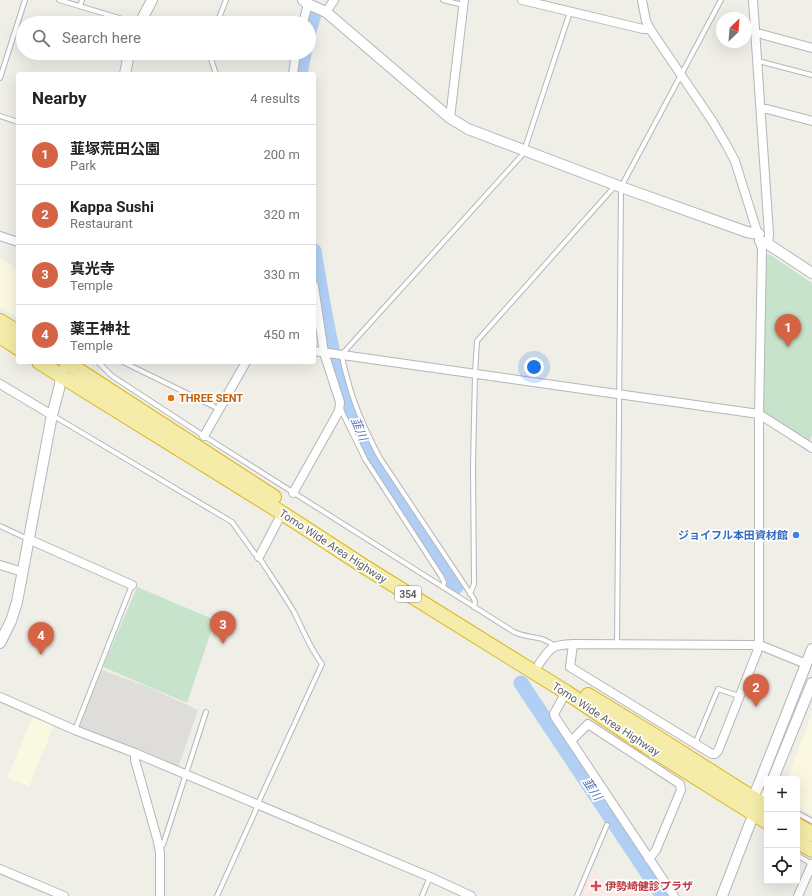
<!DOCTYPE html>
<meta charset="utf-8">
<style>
body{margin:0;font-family:Roboto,"Noto Sans JP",sans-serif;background:#f6f6f6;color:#222}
.controls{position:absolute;right:12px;bottom:12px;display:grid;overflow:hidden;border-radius:4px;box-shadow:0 4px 16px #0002}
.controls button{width:36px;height:36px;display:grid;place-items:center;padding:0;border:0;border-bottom:1px solid #e0e0e0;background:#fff;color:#222;font:20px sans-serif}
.compass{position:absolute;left:716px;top:12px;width:36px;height:36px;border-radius:50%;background:#fff;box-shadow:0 4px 16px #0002;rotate:25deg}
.you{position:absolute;left:534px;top:367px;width:14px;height:14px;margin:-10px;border:3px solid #fff;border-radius:50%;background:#1a73e8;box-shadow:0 0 0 6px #1a73e833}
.badge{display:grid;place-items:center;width:26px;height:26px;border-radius:50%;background:#d56447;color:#fff;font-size:13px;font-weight:700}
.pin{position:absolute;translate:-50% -33px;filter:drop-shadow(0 1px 2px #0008)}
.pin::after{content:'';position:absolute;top:21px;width:14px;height:12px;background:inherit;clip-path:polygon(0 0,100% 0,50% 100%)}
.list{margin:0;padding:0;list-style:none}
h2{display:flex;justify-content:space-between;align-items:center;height:52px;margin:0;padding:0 16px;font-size:17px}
h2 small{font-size:13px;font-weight:400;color:#767676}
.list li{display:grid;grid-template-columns:26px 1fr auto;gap:12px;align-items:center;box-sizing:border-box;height:60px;padding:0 16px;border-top:1px solid #e0e0e0}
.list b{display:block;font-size:15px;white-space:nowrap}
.list p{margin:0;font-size:13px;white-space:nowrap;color:#767676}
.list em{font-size:13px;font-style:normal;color:#767676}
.icon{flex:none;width:22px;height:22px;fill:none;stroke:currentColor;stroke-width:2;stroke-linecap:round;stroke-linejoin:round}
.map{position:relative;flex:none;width:812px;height:896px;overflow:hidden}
.search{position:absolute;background:#fff;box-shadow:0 4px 16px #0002;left:16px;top:16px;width:300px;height:44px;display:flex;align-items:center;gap:10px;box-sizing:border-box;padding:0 14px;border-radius:22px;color:#767676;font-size:15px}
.panel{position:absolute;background:#fff;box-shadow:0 4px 16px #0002;left:16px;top:72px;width:300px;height:292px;border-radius:4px}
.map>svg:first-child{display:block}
</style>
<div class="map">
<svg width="812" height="896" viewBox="0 0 812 896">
<rect width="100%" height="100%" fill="#efeee7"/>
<g fill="#faf8e1">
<polygon points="0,258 18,270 18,318 0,307"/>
<polygon points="812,713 812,816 797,806 797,779 787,779"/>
<polygon points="33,716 54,725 29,787 7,778"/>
</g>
<polygon fill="#deddd9" points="102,670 148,687 198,710 178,768 79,726"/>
<polygon fill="#f9eae6" points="593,869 612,894 634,877 647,896 581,896"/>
<g fill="#c7e3cb">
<polygon points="769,254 812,283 812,435 809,443 762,412 766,255"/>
<polygon points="137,587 215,620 187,703 103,667"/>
</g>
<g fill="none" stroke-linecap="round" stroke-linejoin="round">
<g stroke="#b1cff5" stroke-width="15">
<polyline points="309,31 315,11"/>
<polyline points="300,74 304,53"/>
<path d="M314 251C325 315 334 379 361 438 372 460 386 480 399 501 418 529 437 558 456 587"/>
<polyline points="521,683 663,896"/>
</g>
<defs>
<g id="service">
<polyline points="59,0 136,23"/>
<polyline points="443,0 463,5"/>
<polyline points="80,6 82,0"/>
<polyline points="217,23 226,0"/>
<polyline points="209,53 216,74"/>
<polyline points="757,61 762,62 812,75"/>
<polyline points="0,78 25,0"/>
<polyline points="0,116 18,122"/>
<path d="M98 362 112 376 204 436 514 632C528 639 543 635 554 646"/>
<polyline points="123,362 219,409"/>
<polyline points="340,411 342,411 343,414 365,459 441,576 444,582 443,587"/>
<path d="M52 415 232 522 255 554 259 557C270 575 283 593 294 612 303 630 310 648 322 664L260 799 255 812 217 896"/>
<polyline points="0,526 28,539"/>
<polyline points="470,594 474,584 473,466 475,374 477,341 615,186"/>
<path d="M474 607 475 602 474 599 380 458C366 432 354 406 347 377 345 370 343 363 342 356L344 352 523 154 570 12"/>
<polyline points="617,644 621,187 721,0"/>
<polyline points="75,730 132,585"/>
<polyline points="695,744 718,689 739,696"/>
<polyline points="797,813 812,821"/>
<polyline points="159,847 163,845 206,712"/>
<polyline points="797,855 812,864"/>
<polyline points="422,896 430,877"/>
<polyline points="577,896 607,825"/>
</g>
<g id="minor">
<polyline points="522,0 643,29 650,29"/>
<polyline points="753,0 769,234 768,244"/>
<polyline points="326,12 334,0"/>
<polyline points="303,23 308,4"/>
<polyline points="756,34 761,34 812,48"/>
<polyline points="293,74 296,53"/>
<polyline points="761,109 767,109 812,121"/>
<polyline points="450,118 464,0"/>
<polyline points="0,236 18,242"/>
<polyline points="314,351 759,414 812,448"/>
<polyline points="0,384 52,415"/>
<polyline points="204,436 246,362"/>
<polyline points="293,493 339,411 340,402 324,353 314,286"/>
<polyline points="28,539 132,585"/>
<polyline points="259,557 282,513"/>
<polyline points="0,565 23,572"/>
<polyline points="573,644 570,667 712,754 715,754 718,751 757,652 759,640 759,414 762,249 760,241 735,161 727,146 713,122 650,29 646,21 642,0"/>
<path d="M539 664C551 647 551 645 573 644L752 645 762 646 806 664"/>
<polyline points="566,692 554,714 555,717 674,896"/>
<polyline points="0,697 75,730 135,753 430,877 471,896"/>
<polyline points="571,741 588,724 680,784 681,790 656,850 649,859"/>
<polyline points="135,753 135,760 158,842 160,853 160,896"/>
<polyline points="0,869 64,896"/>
<polyline points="798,896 812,864"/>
</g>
<g id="tertiary">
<polyline points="303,0 308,4 326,12 450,118 468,129 621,187 747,232 759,234"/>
<polyline points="140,23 152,0"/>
<polyline points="125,74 129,53"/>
<polyline points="760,241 768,244 812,273"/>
<polyline points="0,643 11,621 17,602 52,415 59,389 62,371"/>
<polyline points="773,779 812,683"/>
<polyline points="753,803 753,798 759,784 812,649"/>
<polyline points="722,896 754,813 763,804 767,793"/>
</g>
<g id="trunk">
<polyline points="0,321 18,332"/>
<polyline points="0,336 18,348"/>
<polyline points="39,362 282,513 365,567 566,692 646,746 767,822"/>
<polyline points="66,362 274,497"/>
<polyline points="588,695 652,734 767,807"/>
<polyline points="797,825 812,834"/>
<polyline points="797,841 812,850"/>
</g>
</defs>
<use href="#service" stroke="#b4b6ba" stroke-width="6"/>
<use href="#minor" stroke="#b4b6ba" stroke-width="10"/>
<use href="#tertiary" stroke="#b4b6ba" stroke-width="12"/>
<use href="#trunk" stroke="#dbb71b" stroke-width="16"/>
<use href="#service" stroke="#fff" stroke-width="4"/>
<use href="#minor" stroke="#fff" stroke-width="8"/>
<use href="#tertiary" stroke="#fff" stroke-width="10"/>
<use href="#trunk" stroke="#f4eca8" stroke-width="14"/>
</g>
<circle fill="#e8710a" stroke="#fff" stroke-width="1.5" cx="171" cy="398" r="4"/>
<circle fill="#3f7fe0" stroke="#fff" stroke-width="1.5" cx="796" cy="535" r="4"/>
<path fill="#e0444e" stroke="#fff" stroke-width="1.5" d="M594 880h4v4h4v4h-4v4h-4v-4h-4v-4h4z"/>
<g text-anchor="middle" stroke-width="3.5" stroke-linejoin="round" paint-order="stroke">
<rect fill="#fff" stroke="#8f9094" stroke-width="1" x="395" y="586" width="26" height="16" rx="3"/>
<g font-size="10" font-weight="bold" fill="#5f6166">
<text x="408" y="598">354</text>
</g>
<g font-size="11" font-weight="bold" fill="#c56008" stroke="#fff" text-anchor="start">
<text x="179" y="402">THREE SENT</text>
</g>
<g font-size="11" font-weight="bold" fill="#366cbe" stroke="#fff" text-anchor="end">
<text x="788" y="539">ジョイフル本田資材館</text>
</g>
<g font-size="11" fill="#5f6166" stroke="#fff">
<text transform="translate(333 546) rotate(33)" y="4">Tomo Wide Area Highway</text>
<text transform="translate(606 719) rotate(33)" y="4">Tomo Wide Area Highway</text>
</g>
<g font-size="11" font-weight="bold" fill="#be3a42" stroke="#fff" text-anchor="start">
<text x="605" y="890">伊勢崎健診プラザ</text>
</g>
<g font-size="12" font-style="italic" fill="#5374af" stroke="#fff">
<text transform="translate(359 429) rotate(67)" y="4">韮川</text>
<text transform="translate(592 789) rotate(56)" y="4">韮川</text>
</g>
</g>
</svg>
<div class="controls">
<button>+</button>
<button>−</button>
<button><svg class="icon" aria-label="locate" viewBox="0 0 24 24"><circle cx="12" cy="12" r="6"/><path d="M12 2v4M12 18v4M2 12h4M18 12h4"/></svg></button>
</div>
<svg class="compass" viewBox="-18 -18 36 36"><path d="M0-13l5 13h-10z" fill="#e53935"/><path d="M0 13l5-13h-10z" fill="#767676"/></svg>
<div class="you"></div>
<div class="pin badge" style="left:788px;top:347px">1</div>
<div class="pin badge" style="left:756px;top:707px">2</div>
<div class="pin badge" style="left:223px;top:644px">3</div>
<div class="pin badge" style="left:41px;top:655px">4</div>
<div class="search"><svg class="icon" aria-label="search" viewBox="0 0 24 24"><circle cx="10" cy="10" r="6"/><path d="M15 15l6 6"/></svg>Search here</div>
<section class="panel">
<h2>Nearby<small>4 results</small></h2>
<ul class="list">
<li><span class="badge">1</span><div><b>韮塚荒田公園</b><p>Park</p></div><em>200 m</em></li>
<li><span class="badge">2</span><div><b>Kappa Sushi</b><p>Restaurant</p></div><em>320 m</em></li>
<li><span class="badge">3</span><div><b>真光寺</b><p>Temple</p></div><em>330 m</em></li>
<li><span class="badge">4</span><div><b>薬王神社</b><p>Temple</p></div><em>450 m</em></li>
</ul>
</section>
</div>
